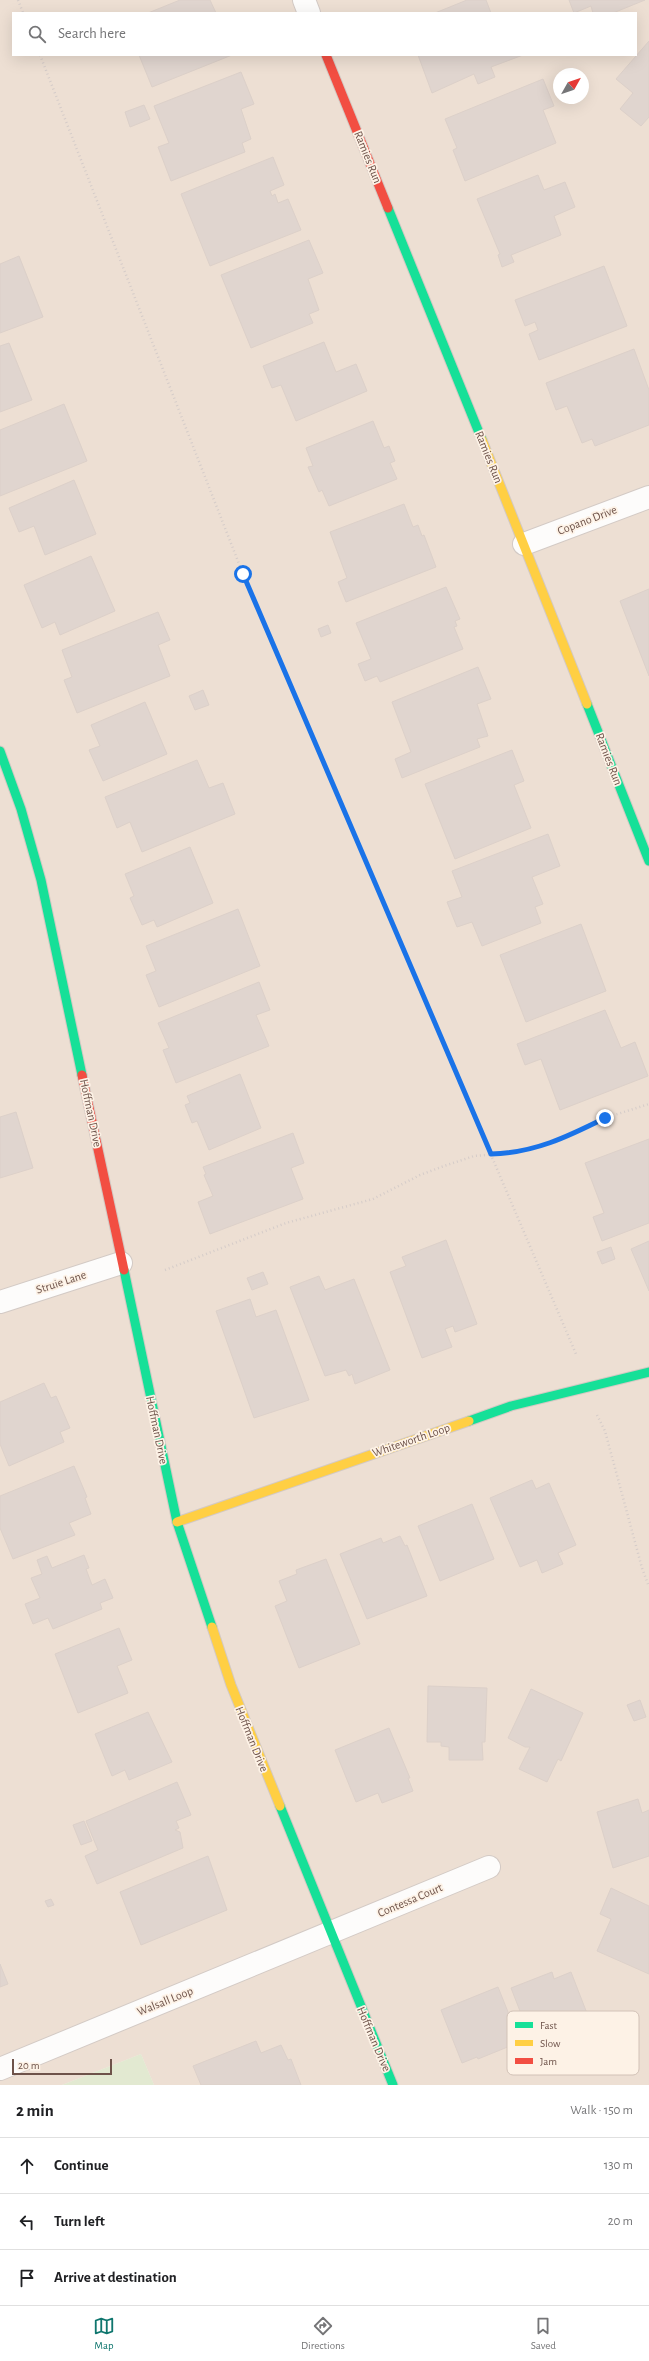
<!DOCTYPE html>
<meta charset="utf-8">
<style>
body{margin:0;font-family:"Alegreya Sans",sans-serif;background:#f6f6f6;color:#202124}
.compass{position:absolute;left:553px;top:68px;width:36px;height:36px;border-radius:50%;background:#fff;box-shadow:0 4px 16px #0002;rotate:50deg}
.scale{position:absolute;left:12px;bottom:10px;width:100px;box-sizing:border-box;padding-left:4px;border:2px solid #6e534a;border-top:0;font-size:11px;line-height:14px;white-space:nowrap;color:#6e534a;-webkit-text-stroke:3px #fdf2e6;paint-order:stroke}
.stop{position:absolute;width:12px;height:12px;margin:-9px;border:3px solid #1a73e8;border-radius:50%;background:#fff}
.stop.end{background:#1a73e8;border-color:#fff;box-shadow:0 1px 4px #0008}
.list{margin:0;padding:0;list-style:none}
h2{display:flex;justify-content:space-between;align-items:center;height:52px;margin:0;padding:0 16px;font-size:17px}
h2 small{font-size:13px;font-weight:400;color:#757577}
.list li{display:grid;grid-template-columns:26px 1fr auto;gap:12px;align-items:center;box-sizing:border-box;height:56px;padding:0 16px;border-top:1px solid #e0e0e0}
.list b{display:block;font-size:15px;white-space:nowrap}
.list em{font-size:13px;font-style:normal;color:#757577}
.icon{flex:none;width:22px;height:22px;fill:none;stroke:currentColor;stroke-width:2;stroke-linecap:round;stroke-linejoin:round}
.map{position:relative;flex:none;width:649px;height:2085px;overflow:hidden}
.search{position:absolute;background:#fff;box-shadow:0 4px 16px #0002;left:12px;right:12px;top:12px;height:44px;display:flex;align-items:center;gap:10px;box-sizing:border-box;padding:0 14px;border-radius:0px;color:#757577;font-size:15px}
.sheet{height:220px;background:#fff}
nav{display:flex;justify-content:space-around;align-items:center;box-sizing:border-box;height:56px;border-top:1px solid #e0e0e0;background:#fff;font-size:11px;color:#757577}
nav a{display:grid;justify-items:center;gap:2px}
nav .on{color:#0f766e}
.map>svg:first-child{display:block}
</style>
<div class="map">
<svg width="649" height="2085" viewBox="0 0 649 2085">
<rect width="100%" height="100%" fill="#f4ede6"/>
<path fill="#eddfd3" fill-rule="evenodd" d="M0 0H649V2085H154L141 2054 62 2085H0ZM13 13H636V55H13ZM559 74H583V98H559Z"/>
<polygon fill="#e2e9d1" points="141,2054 154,2085 62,2085"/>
<g fill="#e0d5cf" stroke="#dcd0c9">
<polygon points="180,0 210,0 216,13 148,13"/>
<polygon points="467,0 486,0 491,13 435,13"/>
<polygon points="569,0 645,0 613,13 593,13 591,6 574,13"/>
<polygon points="649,41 649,117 641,126 620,109 633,93 616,79"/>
<polygon points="139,55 232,55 152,87"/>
<polygon points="418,55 523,55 491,67 495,77 478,84 474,74 432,93"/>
<polygon points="241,72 254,104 241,109 251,139 242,143 245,152 171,181 158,147 169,143 154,106"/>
<polygon points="543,79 554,106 543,110 556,143 465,181 453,150 457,148 445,119"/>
<polygon points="144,105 150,119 130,127 125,112"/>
<polygon points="273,157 284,185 270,191 272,196 275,194 278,203 288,199 301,230 210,266 181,194"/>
<polygon points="538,175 544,190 565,182 575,207 554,216 561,235 511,255 514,262 502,267 498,255 500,254 477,199"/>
<polygon points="309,240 323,273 308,279 319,310 309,314 313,323 251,348 221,275"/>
<polygon points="19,256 43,317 0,333 0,264"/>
<polygon points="604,266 627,326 539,360 529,334 538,330 535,322 525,326 515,300"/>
<polygon points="324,342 336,372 356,364 367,391 296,421 281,385 272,388 263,366"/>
<polygon points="9,343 32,400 0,412 0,346"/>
<polygon points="634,349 649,390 649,425 595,446 592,439 582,443 567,406 556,410 546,383"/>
<polygon points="64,404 87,461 0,496 0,430"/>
<polygon points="373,421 384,448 389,446 395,461 390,463 397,479 329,506 322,490 319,492 308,467 313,466 306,448"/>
<polygon points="74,480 96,534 45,555 34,526 19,532 9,508"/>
<polygon points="404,504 413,527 418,525 422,536 424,535 436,567 346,602 338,582 347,578 330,532"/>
<polygon points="91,556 115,611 60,635 55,622 42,628 24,585"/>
<polygon points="446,587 460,619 455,621 457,626 454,627 463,649 380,682 377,676 365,681 358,664 371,659 356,623"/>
<polygon points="649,589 649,676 620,601"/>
<polygon points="158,612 170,640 158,645 170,676 77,713 64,680 72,677 62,650"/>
<polygon points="328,625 331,633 321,637 318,629"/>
<polygon points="478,667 491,699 477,704 488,736 477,739 480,747 402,778 395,759 411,752 392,702"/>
<polygon points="203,690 209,705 195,710 189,696"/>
<polygon points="145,702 167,754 103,781 89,750 100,746 91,725"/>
<polygon points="512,750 524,781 514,785 531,828 455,859 425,784"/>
<polygon points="197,760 209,788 223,783 235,814 142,852 130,822 117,828 105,797"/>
<polygon points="548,834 560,866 532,877 543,904 535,907 541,923 482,946 472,922 457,927 447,902 462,897 452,871"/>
<polygon points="190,847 213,903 157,927 154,920 142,925 130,898 134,896 125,874"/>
<polygon points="238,909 260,966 159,1007 146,975 156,971 146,946"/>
<polygon points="581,924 606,991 526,1022 500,955"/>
<polygon points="259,982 270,1010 256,1015 269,1046 176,1083 163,1050 169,1048 158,1023"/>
<polygon points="605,1010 621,1048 635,1042 648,1076 560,1110 541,1059 525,1065 517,1044"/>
<polygon points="240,1074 261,1128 209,1150 197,1121 192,1123 185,1105 190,1103 187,1096"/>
<polygon points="16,1112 33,1168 0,1178 0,1117"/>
<polygon points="293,1133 304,1163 291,1168 303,1199 210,1234 198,1202 213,1196 204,1175 206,1174 203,1167"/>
<polygon points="649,1139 649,1223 602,1241 593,1217 604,1213 585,1163"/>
<polygon points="446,1240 477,1324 455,1332 453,1326 445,1329 452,1347 422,1358 390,1272 406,1266 402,1257"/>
<polygon points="649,1241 649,1291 631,1249"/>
<polygon points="611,1247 615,1259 602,1264 597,1252"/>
<polygon points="263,1272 268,1284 252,1290 247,1278"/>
<polygon points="319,1276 325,1290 354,1279 390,1370 355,1384 352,1374 349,1376 346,1370 325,1376 290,1287"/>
<polygon points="250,1299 256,1317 276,1310 309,1400 254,1418 216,1311"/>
<polygon points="44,1383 51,1398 56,1396 70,1428 60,1432 64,1442 9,1466 0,1444 0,1402"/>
<polygon points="74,1466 87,1497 85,1498 91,1514 69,1523 75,1535 13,1559 0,1528 0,1496"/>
<polygon points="532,1480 536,1489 549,1483 576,1545 558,1553 563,1564 542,1573 537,1560 520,1567 490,1498"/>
<polygon points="472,1504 494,1559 440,1581 418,1526"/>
<polygon points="400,1536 405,1546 407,1545 427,1596 367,1619 340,1554 381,1538 383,1543"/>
<polygon points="84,1555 89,1568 86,1569 92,1585 105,1579 113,1598 100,1603 102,1609 53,1629 48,1618 33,1624 25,1604 40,1598 31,1578 42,1574 37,1560 47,1556 52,1568"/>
<polygon points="326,1559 360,1644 299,1668 275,1606 287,1601 279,1581 297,1574 296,1570"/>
<polygon points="119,1628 132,1660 117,1666 128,1693 78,1713 55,1654"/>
<polygon points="428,1686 487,1688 485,1742 482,1742 483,1760 449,1760 449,1747 441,1746 441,1742 427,1742"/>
<polygon points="531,1689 583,1713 561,1761 558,1759 547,1782 519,1769 530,1747 525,1747 508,1738"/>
<polygon points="640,1700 646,1717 634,1721 627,1705"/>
<polygon points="148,1712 172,1762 129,1780 125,1770 112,1776 95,1734"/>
<polygon points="389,1728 410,1778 408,1778 413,1791 382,1803 378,1793 356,1802 335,1750"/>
<polygon points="177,1782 191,1815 176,1821 179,1828 175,1830 180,1832 183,1848 97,1884 85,1856 98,1850 86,1821"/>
<polygon points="638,1799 642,1813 649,1810 649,1856 613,1868 597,1812"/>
<polygon points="84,1821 92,1841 81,1845 73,1825"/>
<polygon points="208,1856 227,1910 141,1945 120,1892"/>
<polygon points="611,1888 649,1906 649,1974 597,1951 611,1919 600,1914"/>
<polygon points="51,1899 54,1905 48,1907 45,1901"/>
<polygon points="0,1964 8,1984 0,1987"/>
<polygon points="552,1972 554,1979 571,1972 595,2034 578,2040 583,2052 563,2060 558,2049 538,2057 511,1988"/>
<polygon points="498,1987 520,2042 478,2059 477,2057 462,2063 441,2010"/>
<polygon points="256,2041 261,2053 281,2045 288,2060 291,2059 301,2085 201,2085 193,2066"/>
</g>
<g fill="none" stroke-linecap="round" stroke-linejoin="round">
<defs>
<g id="street">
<polyline points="304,0 309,13"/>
<polyline points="524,544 649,497"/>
<polyline points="0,1302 121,1263"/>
<polyline points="0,2069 489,1867"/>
</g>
<g id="fast">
<polyline points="388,208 482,440"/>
<polyline points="587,704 649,861"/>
<polyline points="0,751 21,809 41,880 82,1075"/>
<polyline points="124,1270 177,1522 212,1627"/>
<polyline points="469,1421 511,1406 649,1372"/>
<polyline points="280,1806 393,2085"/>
</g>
<g id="slow">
<polyline points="482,440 587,704"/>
<polyline points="177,1522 469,1421"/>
<polyline points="212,1627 231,1685 280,1806"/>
</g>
<g id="jam">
<polyline points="326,55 388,208"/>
<polyline points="82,1075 124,1270"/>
</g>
</defs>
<use href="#street" stroke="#d3cac5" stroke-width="24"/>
<use href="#fast" stroke="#d3c9c3" stroke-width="11"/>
<use href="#slow" stroke="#d3c9c3" stroke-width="11"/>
<use href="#jam" stroke="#d3c9c3" stroke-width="11"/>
<g stroke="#d5ccc9" stroke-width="2.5" stroke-dasharray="1 3" stroke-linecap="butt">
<polyline points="18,0 23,13"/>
<polyline points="40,55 243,574 576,1354"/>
<polyline points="165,1270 286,1223 373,1199 420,1175 444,1166 474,1156 509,1153 555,1142 605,1118 649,1104"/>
<polyline points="597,1415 605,1431 642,1568 649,1587"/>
</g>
<use href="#street" stroke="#fdfcfb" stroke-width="22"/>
<use href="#fast" stroke="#16e098" stroke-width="9"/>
<use href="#slow" stroke="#ffcf43" stroke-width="9"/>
<use href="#jam" stroke="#f24e42" stroke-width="9"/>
</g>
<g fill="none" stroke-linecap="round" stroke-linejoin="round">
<path stroke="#1a73e8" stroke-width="5" d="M243 574 491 1154C534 1153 567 1137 605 1118"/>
</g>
<g text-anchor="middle" stroke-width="3.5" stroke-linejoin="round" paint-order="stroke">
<g font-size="12" fill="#6e534a" stroke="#fdf2e6">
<text transform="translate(368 157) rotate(68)" y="4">Ramies Run</text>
<text transform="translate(489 457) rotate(68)" y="4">Ramies Run</text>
<text transform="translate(587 520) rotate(-21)" y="4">Copano Drive</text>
<text transform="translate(609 759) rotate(69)" y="4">Ramies Run</text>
<text transform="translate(91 1113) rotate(78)" y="4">Hoffman Drive</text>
<text transform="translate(61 1282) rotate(-18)" y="4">Struie Lane</text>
<text transform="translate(157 1430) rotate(78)" y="4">Hoffman Drive</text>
<text transform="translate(411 1440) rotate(-19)" y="4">Whiteworth Loop</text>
<text transform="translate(252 1739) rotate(68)" y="4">Hoffman Drive</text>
<text transform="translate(410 1900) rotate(-23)" y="4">Contessa Court</text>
<text transform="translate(165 2001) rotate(-22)" y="4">Walsall Loop</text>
<text transform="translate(374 2039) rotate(67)" y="4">Hoffman Drive</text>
</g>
</g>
<rect x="507" y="2011" width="132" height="64" rx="6" fill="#fdf2e6" stroke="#d2c2b7" stroke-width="1"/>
<rect x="515" y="2022" width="18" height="6" fill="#16e098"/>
<rect x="515" y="2040" width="18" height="6" fill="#ffcf43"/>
<rect x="515" y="2058" width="18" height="6" fill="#f24e42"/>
<g font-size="11" fill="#6e534a">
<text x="540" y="2029">Fast</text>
<text x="540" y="2047">Slow</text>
<text x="540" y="2065">Jam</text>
</g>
</svg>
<svg class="compass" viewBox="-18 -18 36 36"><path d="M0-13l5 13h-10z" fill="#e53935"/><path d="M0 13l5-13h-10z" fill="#757577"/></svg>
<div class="scale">20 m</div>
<div class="stop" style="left:243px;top:574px"></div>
<div class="stop end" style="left:605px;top:1118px"></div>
<div class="search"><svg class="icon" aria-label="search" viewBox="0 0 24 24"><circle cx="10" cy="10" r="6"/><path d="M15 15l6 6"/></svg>Search here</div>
</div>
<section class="sheet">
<h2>2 min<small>Walk · 150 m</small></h2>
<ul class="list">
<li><svg class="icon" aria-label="ahead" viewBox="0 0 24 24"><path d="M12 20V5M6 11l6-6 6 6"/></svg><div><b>Continue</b></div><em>130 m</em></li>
<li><svg class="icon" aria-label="left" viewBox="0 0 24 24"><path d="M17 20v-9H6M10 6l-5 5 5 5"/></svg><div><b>Turn left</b></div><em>20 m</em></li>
<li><svg class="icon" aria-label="arrive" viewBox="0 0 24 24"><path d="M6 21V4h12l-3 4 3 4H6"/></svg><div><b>Arrive at destination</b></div></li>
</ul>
</section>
<nav>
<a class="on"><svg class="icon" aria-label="map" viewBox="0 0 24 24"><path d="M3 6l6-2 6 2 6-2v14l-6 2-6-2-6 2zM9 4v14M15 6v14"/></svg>Map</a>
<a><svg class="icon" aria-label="directions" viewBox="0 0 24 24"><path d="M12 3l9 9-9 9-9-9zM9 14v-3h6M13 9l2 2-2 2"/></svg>Directions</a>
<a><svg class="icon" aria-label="saved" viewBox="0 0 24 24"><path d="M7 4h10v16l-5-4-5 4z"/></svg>Saved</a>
</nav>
